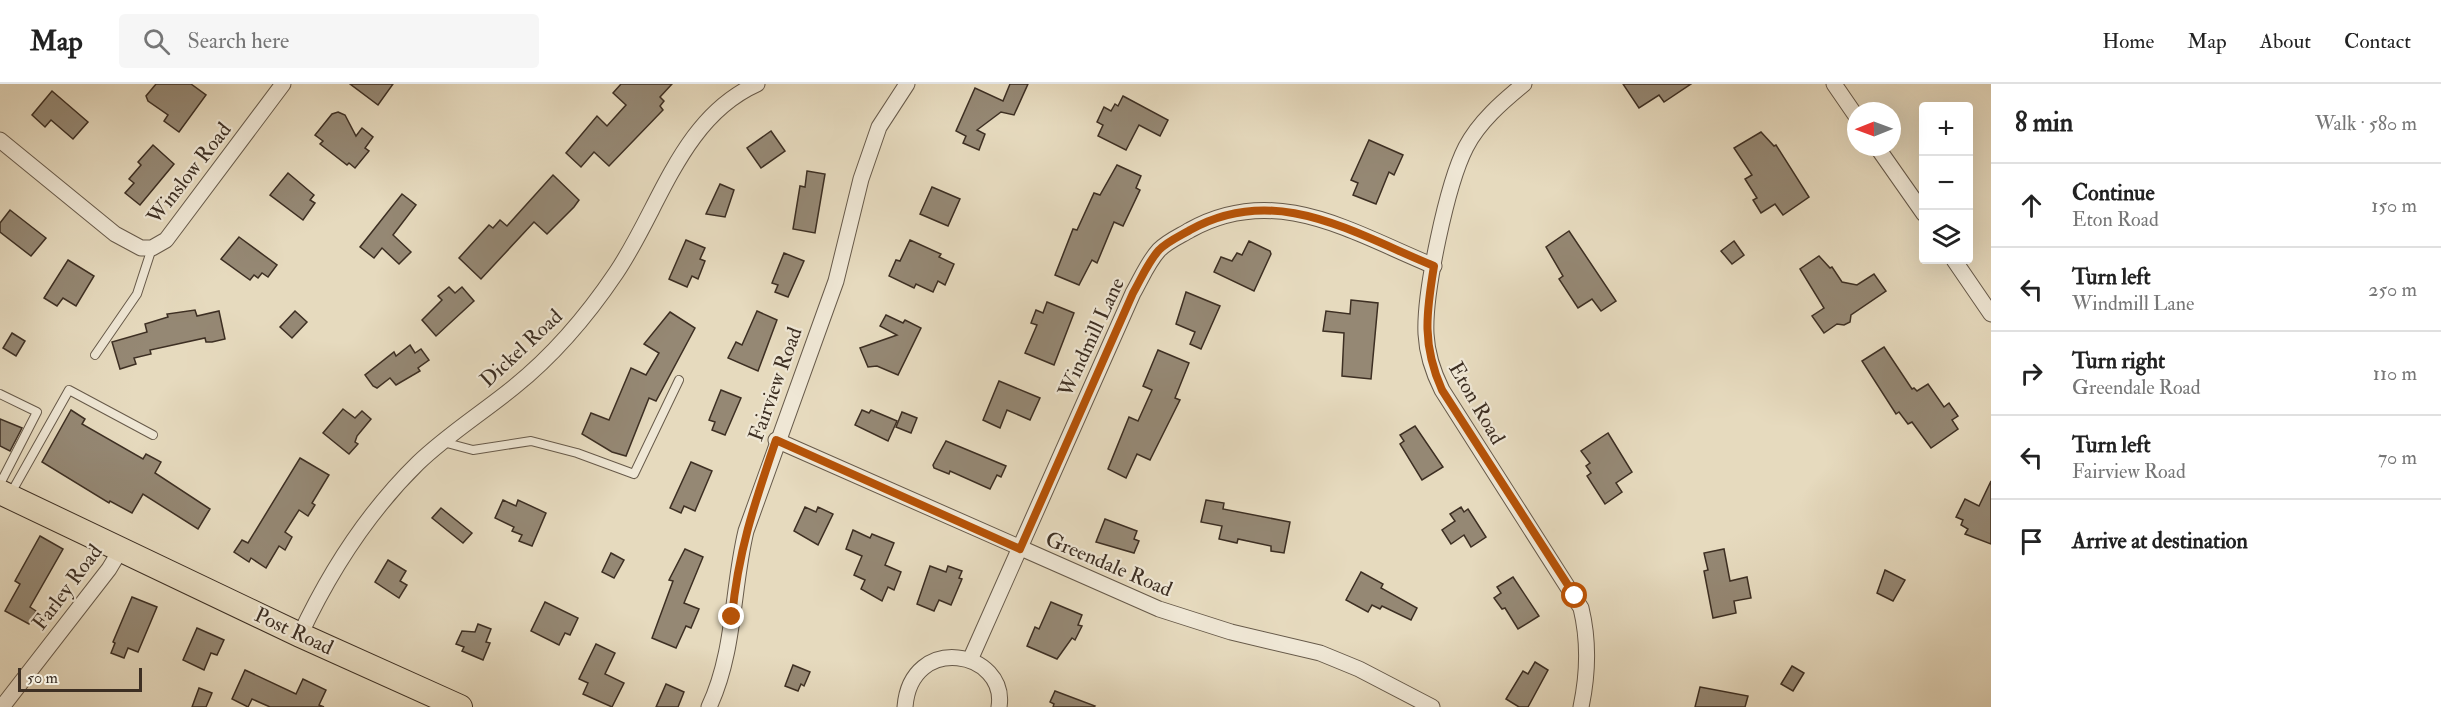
<!DOCTYPE html>
<meta charset="utf-8">
<style>
body{margin:0;font-family:"IM FELL Double Pica",serif;background:#f6f6f6;color:#222}
.controls{position:absolute;right:18px;top:18px;display:grid;overflow:hidden;border-radius:6px;box-shadow:0 6px 24px #0002}
.controls button{width:54px;height:54px;display:grid;place-items:center;padding:0;border:0;border-bottom:2px solid #e0e0e0;background:#fff;color:#222;font:30px sans-serif}
.compass{position:absolute;left:1847px;top:18px;width:54px;height:54px;border-radius:50%;background:#fff;box-shadow:0 6px 24px #0002;rotate:269deg}
.scale{position:absolute;left:18px;bottom:15px;width:124px;box-sizing:border-box;padding-left:6px;border:3px solid #3d2f23;border-top:0;font-size:16px;line-height:21px;white-space:nowrap;color:#3d2f23;-webkit-text-stroke:4px #efe7d5;paint-order:stroke}
.stop{position:absolute;width:18px;height:18px;margin:-14px;border:4px solid #b45309;border-radius:50%;background:#fff}
.stop.end{background:#b45309;border-color:#fff;box-shadow:0 2px 6px #0008}
.list{margin:0;padding:0;list-style:none}
h2{display:flex;justify-content:space-between;align-items:center;height:78px;margin:0;padding:0 24px;font-size:26px}
h2 small{font-size:20px;font-weight:400;color:#767676}
.list li{display:grid;grid-template-columns:39px 1fr auto;gap:18px;align-items:center;box-sizing:border-box;height:84px;padding:0 24px;border-top:2px solid #e0e0e0}
.list b{display:block;font-size:22px;white-space:nowrap}
.list p{margin:0;font-size:20px;white-space:nowrap;color:#767676}
.list em{font-size:20px;font-style:normal;color:#767676}
.icon{flex:none;width:33px;height:33px;fill:none;stroke:currentColor;stroke-width:2;stroke-linecap:round;stroke-linejoin:round}
.map{position:relative;flex:none;width:1991px;height:623px;overflow:hidden}
header{display:flex;align-items:center;gap:36px;box-sizing:border-box;height:84px;padding:0 30px;background:#fff;border-bottom:2px solid #e0e0e0}
header strong{font-size:28px}
nav{display:flex;gap:33px;margin-inline-start:auto;font-size:21px}
.search{width:420px;height:54px;background:#f6f6f6;display:flex;align-items:center;gap:15px;box-sizing:border-box;padding:0 21px;border-radius:6px;color:#767676;font-size:22px}
main{display:flex}
aside{flex:1;background:#fff}
.map>svg:first-child{display:block}
</style>
<header>
<strong>Map</strong>
<div class="search"><svg class="icon" aria-label="search" viewBox="0 0 24 24"><circle cx="10" cy="10" r="6"/><path d="M15 15l6 6"/></svg>Search here</div>
<nav><a>Home</a><a>Map</a><a>About</a><a>Contact</a></nav>
</header>
<main>
<div class="map">
<svg width="1991" height="623" viewBox="0 0 1991 623">
<rect width="100%" height="100%" fill="#e6dabe"/>
<filter id="stains"><feTurbulence type="fractalNoise" baseFrequency=".00333" numOctaves="4"/><feColorMatrix values="0 0 0 0 .2 0 0 0 0 .09 0 0 0 0 .02 0 0 0 .5 -.17"/></filter>
<radialGradient id="worn" r=".72"><stop offset=".6" stop-color="#630" stop-opacity="0"/><stop offset="1" stop-color="#630" stop-opacity=".3"/></radialGradient>
<g fill="#958874" stroke="#3d2f23" stroke-width="1.5">
<polygon points="156,0 191,0 206,11 179,48 164,37 168,31 148,17 146,12"/>
<polygon points="350,0 393,0 378,21"/>
<polygon points="621,0 672,0 660,13 664,17 660,22 663,26 609,82 594,68 581,83 566,69 597,32 607,42 626,21 613,9"/>
<polygon points="1010,0 1028,0 1014,31 1001,28 977,46 985,50 979,66 963,59 966,52 956,47 975,4 1003,17"/>
<polygon points="1623,0 1691,0 1664,18 1659,11 1639,24"/>
<polygon points="52,7 88,38 73,55 51,36 45,43 32,31"/>
<polygon points="1123,12 1168,36 1160,52 1139,41 1126,66 1098,52 1103,41 1097,38 1104,23 1111,27 1115,20 1118,22"/>
<polygon points="338,28 345,31 356,52 362,44 373,53 365,64 369,67 355,84 349,79 347,81 320,60 323,57 315,51 332,30"/>
<polygon points="771,47 785,67 761,84 747,64"/>
<polygon points="1761,48 1774,62 1776,61 1809,113 1783,131 1775,120 1761,129 1753,116 1757,114 1745,95 1752,91 1734,64"/>
<polygon points="1369,56 1403,71 1394,91 1389,88 1376,120 1353,111 1358,99 1351,96"/>
<polygon points="153,61 174,80 140,121 125,109 134,99 129,95 141,81 138,78"/>
<polygon points="1117,81 1141,92 1136,104 1140,106 1123,142 1114,138 1097,179 1092,176 1079,201 1055,191 1073,145 1077,146 1094,109 1100,111"/>
<polygon points="807,87 825,90 815,149 793,145 800,102 805,103"/>
<polygon points="288,89 314,111 310,116 315,119 303,136 270,111"/>
<polygon points="553,91 579,116 574,123 547,150 534,138 481,195 459,174 489,141 493,144 500,136 507,142"/>
<polygon points="720,100 734,106 725,133 706,130"/>
<polygon points="932,103 960,115 948,142 920,130"/>
<polygon points="402,110 416,121 393,151 411,168 399,180 382,164 374,174 360,163"/>
<polygon points="10,126 46,154 31,172 0,148 0,139"/>
<polygon points="1569,147 1616,217 1601,227 1592,215 1578,224 1559,195 1563,192 1546,163"/>
<polygon points="239,153 277,181 268,193 262,189 258,194 254,191 250,196 221,175"/>
<polygon points="686,156 705,164 700,175 705,177 698,195 692,192 687,203 669,195"/>
<polygon points="910,156 941,170 939,173 954,180 945,201 938,197 933,208 916,200 914,204 889,192 896,176 900,177"/>
<polygon points="1249,157 1270,167 1271,170 1254,207 1214,188 1221,173 1232,177 1237,169 1242,171"/>
<polygon points="1734,157 1744,171 1732,180 1721,167"/>
<polygon points="784,169 804,177 788,213 775,208 778,201 772,199"/>
<polygon points="1819,172 1830,184 1832,183 1842,198 1857,201 1874,190 1886,207 1851,231 1850,238 1844,241 1837,240 1824,249 1812,232 1824,224 1800,185"/>
<polygon points="68,176 94,192 76,222 63,214 57,222 44,214"/>
<polygon points="449,203 455,209 462,203 474,217 436,252 422,236 442,216 438,212"/>
<polygon points="1186,208 1220,222 1201,265 1190,260 1195,248 1176,240"/>
<polygon points="1351,216 1378,219 1371,295 1342,292 1344,249 1323,247 1326,227 1350,230"/>
<polygon points="1047,218 1074,229 1054,281 1025,269 1037,241 1031,239 1036,226 1043,229"/>
<polygon points="195,226 197,232 219,227 225,255 212,258 206,258 205,254 150,266 151,270 134,274 136,280 120,285 112,258 147,248 145,240 168,233 167,230"/>
<polygon points="295,227 307,238 292,254 280,243"/>
<polygon points="757,227 777,236 758,287 728,274 736,258 742,261"/>
<polygon points="670,228 695,244 656,317 649,314 626,372 612,368 582,350 591,329 609,336 631,284 646,291 659,269 644,260"/>
<polygon points="886,231 903,239 905,236 921,244 898,291 877,282 868,283 860,264 897,251 880,242"/>
<polygon points="12,249 25,257 16,272 3,264"/>
<polygon points="410,261 415,269 421,265 429,276 418,284 420,287 396,301 390,294 377,304 373,302 365,291 394,268 396,272"/>
<polygon points="1884,263 1912,305 1914,304 1917,307 1928,300 1944,323 1949,319 1958,332 1952,336 1958,345 1931,364 1912,338 1908,340 1899,328 1896,330 1862,277"/>
<polygon points="1158,266 1189,279 1175,314 1180,316 1150,376 1137,370 1126,394 1108,385 1129,333 1138,337 1152,306 1143,302"/>
<polygon points="999,297 1040,314 1030,336 1007,326 1000,344 983,336"/>
<polygon points="721,306 741,314 725,351 712,346 715,338 709,336"/>
<polygon points="343,325 355,334 362,327 371,335 357,352 355,358 358,360 349,370 323,349"/>
<polygon points="71,326 85,335 82,340 143,375 146,370 161,378 155,389 210,425 198,445 143,410 132,429 110,417 109,419 42,378"/>
<polygon points="862,326 869,329 871,326 897,337 888,357 855,341"/>
<polygon points="902,328 917,334 911,349 896,343"/>
<polygon points="0,335 22,344 10,367 0,362"/>
<polygon points="1415,342 1443,383 1422,396 1400,360 1404,357 1400,351"/>
<polygon points="1608,349 1632,388 1616,399 1622,408 1605,420 1587,392 1591,389 1586,382 1590,379 1581,367"/>
<polygon points="946,357 1006,382 1001,393 997,391 990,405 950,387 949,390 934,384 933,381"/>
<polygon points="300,374 329,391 312,419 315,421 308,432 299,426 285,448 292,453 285,466 279,462 266,484 251,474 249,478 234,468 242,456 248,459"/>
<polygon points="691,378 712,387 695,427 684,422 681,429 670,424"/>
<polygon points="1991,397 1991,460 1965,450 1968,445 1961,441 1963,436 1956,433 1965,415 1979,422"/>
<polygon points="503,416 516,422 518,416 546,429 532,462 519,457 522,451 512,447 514,443 495,434"/>
<polygon points="1206,416 1224,419 1223,425 1290,438 1284,469 1271,467 1271,462 1238,455 1237,459 1219,455 1222,442 1201,438"/>
<polygon points="805,423 816,428 818,423 833,430 818,461 794,447"/>
<polygon points="1461,423 1464,428 1468,425 1486,453 1471,463 1464,451 1451,460 1442,446 1455,437 1450,430"/>
<polygon points="441,424 472,449 463,459 432,434"/>
<polygon points="1105,435 1137,447 1134,455 1139,457 1134,469 1096,458"/>
<polygon points="853,446 870,454 872,450 894,459 885,481 901,488 894,506 888,503 882,517 861,505 865,496 854,491 862,472 846,465"/>
<polygon points="40,452 63,465 30,523 36,527 29,540 5,527 20,500 15,497"/>
<polygon points="685,465 703,473 684,519 699,525 691,544 686,542 676,564 652,554 673,497 669,496"/>
<polygon points="1724,465 1730,497 1747,493 1751,514 1734,517 1736,529 1713,534 1704,487 1708,486 1704,469"/>
<polygon points="611,469 624,476 614,494 602,488"/>
<polygon points="388,476 406,487 400,497 407,501 399,514 375,498"/>
<polygon points="930,482 946,488 948,482 962,487 959,494 962,495 951,521 939,516 934,527 917,520"/>
<polygon points="1885,486 1905,496 1893,517 1877,509"/>
<polygon points="1361,488 1383,500 1381,504 1417,524 1411,536 1382,522 1380,525 1372,521 1368,528 1346,516"/>
<polygon points="1513,493 1539,532 1518,545 1505,524 1502,525 1494,514 1501,509 1497,503"/>
<polygon points="132,513 157,523 138,568 128,564 124,574 111,569 115,559 113,558"/>
<polygon points="545,518 578,534 570,551 565,549 559,561 531,547"/>
<polygon points="1051,518 1082,531 1078,541 1082,542 1075,556 1072,554 1057,575 1027,562 1035,543 1039,545"/>
<polygon points="478,540 491,545 486,558 490,559 483,576 462,567 464,563 456,560 462,547 475,548"/>
<polygon points="197,544 224,556 217,571 211,569 204,586 183,576"/>
<polygon points="596,560 615,569 605,590 624,599 612,623 583,610 588,599 579,595"/>
<polygon points="1535,578 1548,586 1528,623 1519,623 1506,615 1523,587 1528,590"/>
<polygon points="793,581 810,588 804,602 801,600 798,607 785,602"/>
<polygon points="1792,582 1804,589 1793,607 1781,600"/>
<polygon points="245,586 296,610 303,595 326,606 319,621 324,623 270,623 252,615 248,623 232,615"/>
<polygon points="666,600 684,608 678,623 656,623"/>
<polygon points="1700,603 1748,612 1745,623 1695,623"/>
<polygon points="199,604 212,609 206,623 192,623"/>
<polygon points="1055,607 1095,622 1094,623 1053,623 1054,620 1050,618"/>
</g>
<g fill="none" stroke-linecap="round" stroke-linejoin="round">
<defs>
<g id="service">
<polyline points="95,271 137,210 152,164"/>
<polyline points="0,310 37,328 0,400"/>
<polyline points="443,358 473,366 531,357 577,369 634,390 679,296"/>
<polyline points="11,409 69,306 153,351"/>
</g>
<g id="minor">
<path d="M1524 0C1502 18 1479 38 1466 63 1447 100 1424 209 1426 250 1427 270 1433 288 1442 306L1581 524C1589 557 1588 590 1581 623"/>
<polyline points="1834,0 1856,32"/>
<polyline points="0,56 115,150 141,164 152,164 166,156 283,0"/>
<polyline points="1877,63 1924,130"/>
<polyline points="1954,176 1991,230"/>
<polyline points="776,356 1159,525 1231,548 1320,569 1359,585 1432,623"/>
<path d="M300 551C329 489 369 427 418 379 447 351 482 329 514 303 555 270 587 232 616 189 660 124 681 34 757 0"/>
<path d="M970 576 1133 209C1141 195 1148 178 1159 166 1168 157 1180 152 1190 146 1276 98 1353 149 1434 182"/>
<polyline points="2,623 109,485 121,465"/>
<path d="M709 623C735 568 732 505 746 447L836 197 861 95 879 43 907 0"/>
<path d="M905 623C911 548 1008 567 999 623"/>
</g>
<polyline id="primary" points="0,408 300,551 460,623"/>
</defs>
<use href="#service" stroke="#675a4a" stroke-width="10"/>
<use href="#minor" stroke="#675a4a" stroke-width="17"/>
<use href="#primary" stroke="#3d2f23" stroke-width="26"/>
<use href="#service" stroke="#efe7d5" stroke-width="8"/>
<use href="#minor" stroke="#efe7d5" stroke-width="15"/>
<use href="#primary" stroke="#e6dabe" stroke-width="24"/>
</g>
<g fill="none" stroke-linecap="round" stroke-linejoin="round">
<path stroke="#b45309" stroke-width="8" d="M732 533C738 467 755 418 776 356L1020 465 1133 209C1141 195 1148 178 1159 166 1168 157 1180 152 1190 146 1276 98 1353 149 1434 182 1426 230 1422 261 1442 306L1575 512"/>
</g>
<g text-anchor="middle" stroke-width="4.5" stroke-linejoin="round" paint-order="stroke">
<g font-size="21" fill="#3d2f23" stroke="#efe7d5">
<text transform="translate(189 89) rotate(-52)" y="7">Winslow Road</text>
<text transform="translate(1091 253) rotate(-65)" y="7">Windmill Lane</text>
<text transform="translate(521 264) rotate(-43)" y="7">Dickel Road</text>
<text transform="translate(775 300) rotate(-70)" y="7">Fairview Road</text>
<text transform="translate(1477 319) rotate(60)" y="7">Eton Road</text>
<text transform="translate(1109 480) rotate(23)" y="7">Greendale Road</text>
<text transform="translate(67 503) rotate(-53)" y="7">Farley Road</text>
<text transform="translate(294 547) rotate(25)" y="7">Post Road</text>
</g>
</g>
<rect width="100%" height="100%" filter="url(#stains)"/>
<rect width="100%" height="100%" fill="url(#worn)"/>
</svg>
<div class="controls">
<button>+</button>
<button>−</button>
<button><svg class="icon" aria-label="layers" viewBox="0 0 24 24"><path d="M12 4l9 5-9 5-9-5zM3 14l9 5 9-5"/></svg></button>
</div>
<svg class="compass" viewBox="-18 -18 36 36"><path d="M0-13l5 13h-10z" fill="#e53935"/><path d="M0 13l5-13h-10z" fill="#767676"/></svg>
<div class="scale">50 m</div>
<div class="stop" style="left:1575px;top:512px"></div>
<div class="stop end" style="left:732px;top:533px"></div>
</div>
<aside>
<h2>8 min<small>Walk · 580 m</small></h2>
<ul class="list">
<li><svg class="icon" aria-label="ahead" viewBox="0 0 24 24"><path d="M12 20V5M6 11l6-6 6 6"/></svg><div><b>Continue</b><p>Eton Road</p></div><em>150 m</em></li>
<li><svg class="icon" aria-label="left" viewBox="0 0 24 24"><path d="M17 20v-9H6M10 6l-5 5 5 5"/></svg><div><b>Turn left</b><p>Windmill Lane</p></div><em>250 m</em></li>
<li><svg class="icon" aria-label="right" viewBox="0 0 24 24"><path d="M7 20v-9h11M14 6l5 5-5 5"/></svg><div><b>Turn right</b><p>Greendale Road</p></div><em>110 m</em></li>
<li><svg class="icon" aria-label="left" viewBox="0 0 24 24"><path d="M17 20v-9H6M10 6l-5 5 5 5"/></svg><div><b>Turn left</b><p>Fairview Road</p></div><em>70 m</em></li>
<li><svg class="icon" aria-label="arrive" viewBox="0 0 24 24"><path d="M6 21V4h12l-3 4 3 4H6"/></svg><div><b>Arrive at destination</b></div></li>
</ul>
</aside>
</main>
